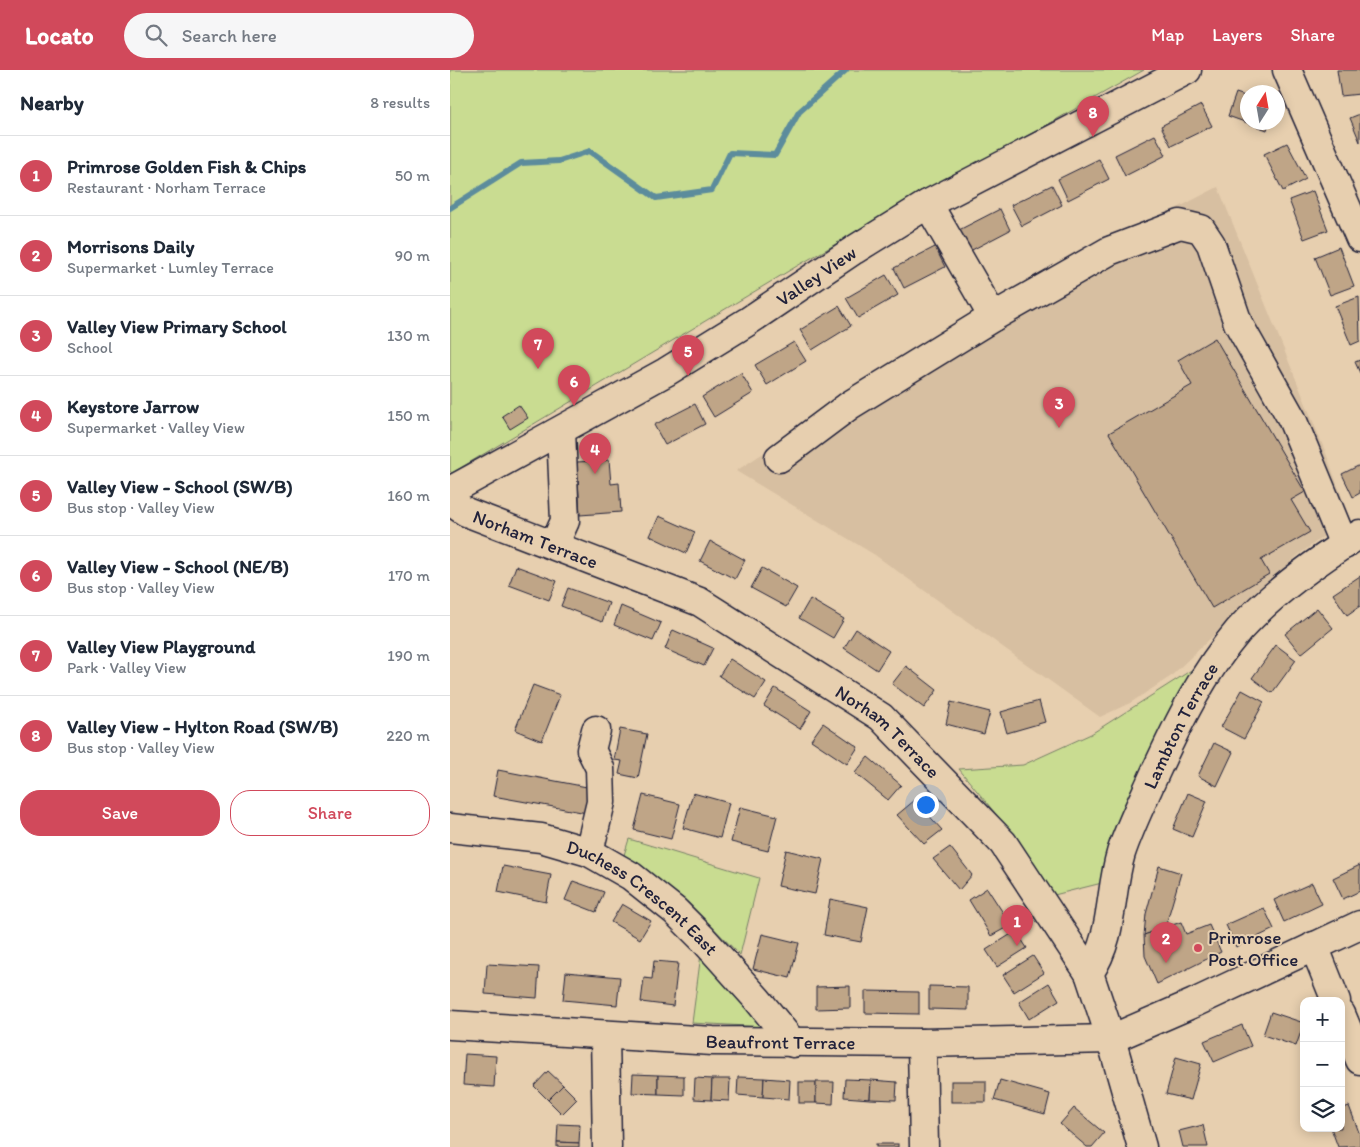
<!DOCTYPE html>
<meta charset="utf-8">
<style>
body{margin:0;font-family:Itim,sans-serif;background:#f6f6f7;color:#1f2937}
.controls{position:absolute;right:15px;bottom:15px;display:grid;overflow:hidden;border-radius:10px;box-shadow:0 2px 12px #0003}
.controls button{width:45px;height:45px;display:grid;place-items:center;padding:0;border:0;border-bottom:1px solid #e0e1e3;background:#fff;color:#1f2937;font:25px sans-serif}
.compass{position:absolute;left:790px;top:15px;width:45px;height:45px;border-radius:50%;background:#fff;box-shadow:0 2px 12px #0003;rotate:11deg}
.you{position:absolute;left:475px;top:734px;width:18px;height:18px;margin:-12px;border:4px solid #fff;border-radius:50%;background:#1a73e8;box-shadow:0 0 0 8px #1a73e833}
.badge{display:grid;place-items:center;width:32px;height:32px;border-radius:50%;background:#d1495b;color:#fff;font-size:16px;font-weight:700}
.pin{position:absolute;translate:-50% -41px;filter:drop-shadow(0 1px 2px #0008)}
.pin::after{content:'';position:absolute;top:26px;width:18px;height:15px;background:inherit;clip-path:polygon(0 0,100% 0,50% 100%)}
.list{margin:0;padding:0;list-style:none}
h2{display:flex;justify-content:space-between;align-items:center;height:65px;margin:0;padding:0 20px;font-size:21px}
h2 small{font-size:16px;font-weight:400;color:#747a83}
.list li{display:grid;grid-template-columns:32px 1fr auto;gap:15px;align-items:center;box-sizing:border-box;height:80px;padding:0 20px;border-top:1px solid #e0e1e3}
.list b{display:block;font-size:19px;white-space:nowrap}
.list p{margin:0;font-size:16px;white-space:nowrap;color:#747a83}
.list em{font-size:16px;font-style:normal;color:#747a83}
.actions{display:flex;gap:10px;padding:15px 20px}
.actions a{flex:1;padding:11px 0;border:1px solid #d1495b;border-radius:20px;text-align:center;font-size:18px;color:#d1495b}
.actions .main{background:#d1495b;color:#fff}
.icon{flex:none;width:28px;height:28px;fill:none;stroke:currentColor;stroke-width:2;stroke-linecap:round;stroke-linejoin:round}
.map{position:relative;flex:none;width:910px;height:1077px;overflow:hidden}
header{display:flex;align-items:center;gap:30px;box-sizing:border-box;height:70px;padding:0 25px;background:#d1495b;color:#fff}
header strong{font-size:24px}
nav{display:flex;gap:28px;margin-inline-start:auto;font-size:18px}
.search{width:350px;height:45px;background:#f6f6f7;display:flex;align-items:center;gap:12px;box-sizing:border-box;padding:0 18px;border-radius:28px;color:#747a83;font-size:19px}
main{display:flex}
aside{flex:1;background:#fff}
.map>svg:first-child{display:block}
</style>
<header>
<strong>Locato</strong>
<div class="search"><svg class="icon" aria-label="search" viewBox="0 0 24 24"><circle cx="10" cy="10" r="6"/><path d="M15 15l6 6"/></svg>Search here</div>
<nav><a>Map</a><a>Layers</a><a>Share</a></nav>
</header>
<main>
<aside>
<h2>Nearby<small>8 results</small></h2>
<ul class="list">
<li><span class="badge">1</span><div><b>Primrose Golden Fish &amp; Chips</b><p>Restaurant · Norham Terrace</p></div><em>50 m</em></li>
<li><span class="badge">2</span><div><b>Morrisons Daily</b><p>Supermarket · Lumley Terrace</p></div><em>90 m</em></li>
<li><span class="badge">3</span><div><b>Valley View Primary School</b><p>School</p></div><em>130 m</em></li>
<li><span class="badge">4</span><div><b>Keystore Jarrow</b><p>Supermarket · Valley View</p></div><em>150 m</em></li>
<li><span class="badge">5</span><div><b>Valley View - School (SW/B)</b><p>Bus stop · Valley View</p></div><em>160 m</em></li>
<li><span class="badge">6</span><div><b>Valley View - School (NE/B)</b><p>Bus stop · Valley View</p></div><em>170 m</em></li>
<li><span class="badge">7</span><div><b>Valley View Playground</b><p>Park · Valley View</p></div><em>190 m</em></li>
<li><span class="badge">8</span><div><b>Valley View - Hylton Road (SW/B)</b><p>Bus stop · Valley View</p></div><em>220 m</em></li>
</ul>
<div class="actions"><a class="main">Save</a><a>Share</a></div>
</aside>
<div class="map">
<svg width="910" height="1077" viewBox="0 0 910 1077">
<rect width="100%" height="100%" fill="#e7cfaf"/>
<filter id="ink" filterUnits="userSpaceOnUse"><feTurbulence type="fractalNoise" baseFrequency=".02" numOctaves="2"/><feDisplacementMap in="SourceGraphic" scale="10" xChannelSelector="R" yChannelSelector="G"/><feConvolveMatrix kernelMatrix="1 2 1 2 8 2 1 2 1" color-interpolation-filters="sRGB"/></filter>
<g filter="url(#ink)">
<polygon fill="#d7bfa1" points="768,117 877,386 900,449 886,457 847,486 720,607 680,633 650,647 425,485 286,401 536,237"/>
<g fill="#c9dc91" stroke="#767f66">
<polygon points="0,0 694,0 347,196 2,403 0,401"/>
<polygon points="754,592 652,813 600,826 558,759 509,699 573,695 641,664"/>
<polygon points="179,769 309,808 290,885 238,832 174,785"/>
<polygon points="251,884 315,957 242,953"/>
</g>
<g fill="none" stroke-linecap="round" stroke-linejoin="round">
<polyline stroke="#5c8c9c" stroke-width="6" points="0,138 71,93 109,91 140,81 206,128 262,120 280,83 325,85 349,42 396,0"/>
</g>
<g fill="#bfa587" stroke="#22223b">
<polygon points="887,0 910,0 910,24 891,26"/>
<polygon points="786,23 798,27 798,52 819,52 817,60 778,46"/>
<polygon points="751,35 762,56 721,76 711,56"/>
<polygon points="910,44 910,72 900,48"/>
<polygon points="705,65 716,85 675,106 665,85"/>
<polygon points="837,73 856,109 833,121 814,84"/>
<polygon points="649,89 659,109 618,130 608,109"/>
<polygon points="602,115 612,135 572,156 561,135"/>
<polygon points="863,121 878,160 854,169 839,130"/>
<polygon points="550,139 560,160 520,181 509,160"/>
<polygon points="485,177 495,197 454,218 444,198"/>
<polygon points="889,177 904,216 880,225 865,187"/>
<polygon points="436,205 448,225 408,248 396,228"/>
<polygon points="909,227 910,271 901,275 885,236"/>
<polygon points="389,236 401,256 362,280 350,260"/>
<polygon points="765,268 855,422 841,430 860,462 811,490 819,504 762,538 659,363 742,315 728,290"/>
<polygon points="344,272 356,291 317,315 305,295"/>
<polygon points="910,290 910,303 905,292"/>
<polygon points="291,303 303,323 264,347 252,327"/>
<polygon points="245,334 255,354 215,375 204,355"/>
<polygon points="69,335 78,348 60,359 52,346"/>
<polygon points="159,390 161,414 169,413 171,442 130,445 127,392"/>
<polygon points="910,395 910,423 903,427 892,404"/>
<polygon points="209,446 245,462 236,483 200,466"/>
<polygon points="260,471 295,490 285,509 250,491"/>
<polygon points="66,496 107,511 99,530 59,515"/>
<polygon points="312,498 347,518 336,537 301,518"/>
<polygon points="910,506 910,536 897,545 883,524"/>
<polygon points="118,518 159,533 152,552 111,536"/>
<polygon points="360,529 394,549 383,568 349,548"/>
<polygon points="171,536 211,553 203,571 164,555"/>
<polygon points="867,538 883,558 851,584 835,564"/>
<polygon points="406,559 439,581 427,600 394,578"/>
<polygon points="223,560 263,578 254,596 215,579"/>
<polygon points="826,575 846,590 822,623 802,608"/>
<polygon points="280,589 316,612 305,629 269,606"/>
<polygon points="456,596 487,620 474,638 442,614"/>
<polygon points="83,615 110,625 92,671 65,660"/>
<polygon points="325,618 361,641 350,659 314,636"/>
<polygon points="792,620 814,632 794,669 771,657"/>
<polygon points="589,631 595,652 557,663 551,642"/>
<polygon points="501,632 540,642 534,664 496,654"/>
<polygon points="373,653 408,677 397,694 361,670"/>
<polygon points="170,659 197,664 188,708 169,704 172,691 164,690"/>
<polygon points="764,673 783,682 767,716 748,706"/>
<polygon points="418,687 451,715 438,730 405,703"/>
<polygon points="48,700 142,718 137,743 43,726"/>
<polygon points="243,723 279,733 270,768 233,758"/>
<polygon points="738,723 757,731 742,767 723,759"/>
<polygon points="193,725 230,734 221,769 184,760"/>
<polygon points="465,730 492,760 474,774 447,745"/>
<polygon points="290,737 327,746 318,781 281,772"/>
<polygon points="500,777 522,805 509,820 483,789"/>
<polygon points="336,780 373,789 365,824 328,816"/>
<polygon points="910,795 910,821 893,829 883,808"/>
<polygon points="53,796 101,805 96,832 48,822"/>
<polygon points="709,796 731,803 715,858 694,865 696,844"/>
<polygon points="123,811 154,822 146,842 115,830"/>
<polygon points="862,813 872,834 834,852 824,830"/>
<polygon points="537,818 561,855 541,866 519,830"/>
<polygon points="380,829 418,837 411,872 374,865"/>
<polygon points="172,834 201,851 190,869 161,852"/>
<polygon points="814,838 824,859 786,877 776,855"/>
<polygon points="731,852 736,864 759,855 771,882 707,914 695,886 694,865"/>
<polygon points="566,861 577,878 547,897 536,880"/>
<polygon points="312,864 349,873 340,908 303,899"/>
<polygon points="583,886 594,903 564,922 553,905"/>
<polygon points="204,891 228,893 223,936 191,932 194,908 202,909"/>
<polygon points="37,894 89,897 87,928 35,924"/>
<polygon points="116,902 170,907 167,935 113,930"/>
<polygon points="599,913 609,930 579,949 569,932"/>
<polygon points="400,916 400,938 366,939 366,917"/>
<polygon points="479,916 518,917 518,940 479,939"/>
<polygon points="415,921 469,922 469,944 415,943"/>
<polygon points="821,942 854,953 846,976 813,965"/>
<polygon points="792,955 801,976 764,992 754,971"/>
<polygon points="15,984 46,986 44,1017 13,1015"/>
<polygon points="726,987 751,994 741,1030 716,1024"/>
<polygon points="98,1001 113,1015 98,1030 84,1016"/>
<polygon points="183,1004 208,1005 208,1024 182,1023"/>
<polygon points="208,1005 234,1006 234,1025 208,1024"/>
<polygon points="288,1007 314,1008 313,1027 287,1025"/>
<polygon points="245,1008 262,1009 261,1030 244,1029"/>
<polygon points="314,1008 340,1010 339,1029 313,1027"/>
<polygon points="262,1009 280,1009 279,1031 261,1030"/>
<polygon points="395,1009 421,1010 420,1029 394,1027"/>
<polygon points="421,1010 447,1012 446,1030 420,1029"/>
<polygon points="550,1010 600,1024 595,1044 544,1030"/>
<rect x="501" y="1011" width="35" height="21"/>
<rect x="349" y="1012" width="17" height="21"/>
<polygon points="366,1012 384,1012 383,1034 366,1033"/>
<polygon points="113,1015 127,1029 112,1044 98,1030"/>
<polygon points="899,1036 910,1065 910,1076 888,1077 881,1058 891,1058 891,1039"/>
<polygon points="624,1038 654,1063 642,1077 637,1077 610,1054"/>
<polygon points="108,1054 130,1055 129,1073 107,1072"/>
<polygon points="753,1055 758,1077 733,1077 729,1061"/>
<polygon points="107,1072 129,1073 129,1077 107,1077"/>
<rect x="426" y="1074" width="22" height="3"/>
</g>
<g fill="none" stroke-linecap="round" stroke-linejoin="round">
<defs>
<g id="minor">
<polyline points="837,0 910,168"/>
<polyline points="478,134 543,247"/>
<polyline points="329,388 400,335 543,247 659,181 730,154 751,159 761,174 788,253 842,349 894,475"/>
<path id="s1" d="M0 421 216 302 297 252 404 180 478 134 737 0"/>
<path id="s2" d="M0 431 16 442 250 532 431 647 553 773 639 903 661 969 692 1077"/>
<polyline points="104,475 115,451 111,361"/>
<path id="s3" d="M0 758 91 768 139 782 181 806 225 841 253 869 307 929 343 973"/>
<polyline points="139,782 151,732 150,698 141,680 146,660"/>
<polyline points="864,876 886,931"/>
<path id="s4" d="M639 903C664 867 659 823 671 783 680 756 693 730 705 703 728 653 753 602 789 560 823 522 867 491 910 464"/>
<polyline points="891,944 910,990"/>
<path id="s5" d="M0 955 263 971 472 973 661 969 744 933 910 855"/>
<polyline points="155,965 157,1077"/>
<polyline points="472,973 474,1077"/>
</g>
</defs>
<use href="#minor" stroke="#22223b" stroke-width="31"/>
<use href="#minor" stroke="#e7cfaf" stroke-width="28"/>
</g>
</g>
<circle fill="#d1495b" stroke="#e7cfaf" stroke-width="2" cx="748" cy="878" r="5"/>
<g text-anchor="middle" stroke-width="4" stroke-linejoin="round" paint-order="stroke">
<g font-size="19" fill="#22223b" stroke="#e7cfaf">
<text dy="7" stroke="none"><textPath href="#s1" startOffset="425">Valley View</textPath></text>
<text dy="7" stroke="none"><textPath href="#s2" startOffset="94">Norham Terrace</textPath></text>
<text dy="7" stroke="none"><textPath href="#s4" startOffset="266">Lambton Terrace</textPath></text>
<text dy="7" stroke="none"><textPath href="#s2" startOffset="499">Norham Terrace</textPath></text>
<text dy="7" stroke="none"><textPath href="#s3" startOffset="211">Duchess Crescent East</textPath></text>
<text dy="7" stroke="none"><textPath href="#s5" startOffset="331">Beaufront Terrace</textPath></text>
</g>
<g font-size="19" fill="#22223b" stroke="#e7cfaf" text-anchor="start">
<text x="758" y="874">Primrose<tspan x="758" dy="22">Post Office</tspan></text>
</g>
</g>
</svg>
<div class="controls">
<button>+</button>
<button>−</button>
<button><svg class="icon" aria-label="layers" viewBox="0 0 24 24"><path d="M12 4l9 5-9 5-9-5zM3 14l9 5 9-5"/></svg></button>
</div>
<svg class="compass" viewBox="-18 -18 36 36"><path d="M0-13l5 13h-10z" fill="#e53935"/><path d="M0 13l5-13h-10z" fill="#747a83"/></svg>
<div class="you"></div>
<div class="pin badge" style="left:567px;top:876px">1</div>
<div class="pin badge" style="left:716px;top:893px">2</div>
<div class="pin badge" style="left:609px;top:358px">3</div>
<div class="pin badge" style="left:145px;top:404px">4</div>
<div class="pin badge" style="left:238px;top:306px">5</div>
<div class="pin badge" style="left:124px;top:336px">6</div>
<div class="pin badge" style="left:88px;top:299px">7</div>
<div class="pin badge" style="left:643px;top:67px">8</div>
</div>
</main>
